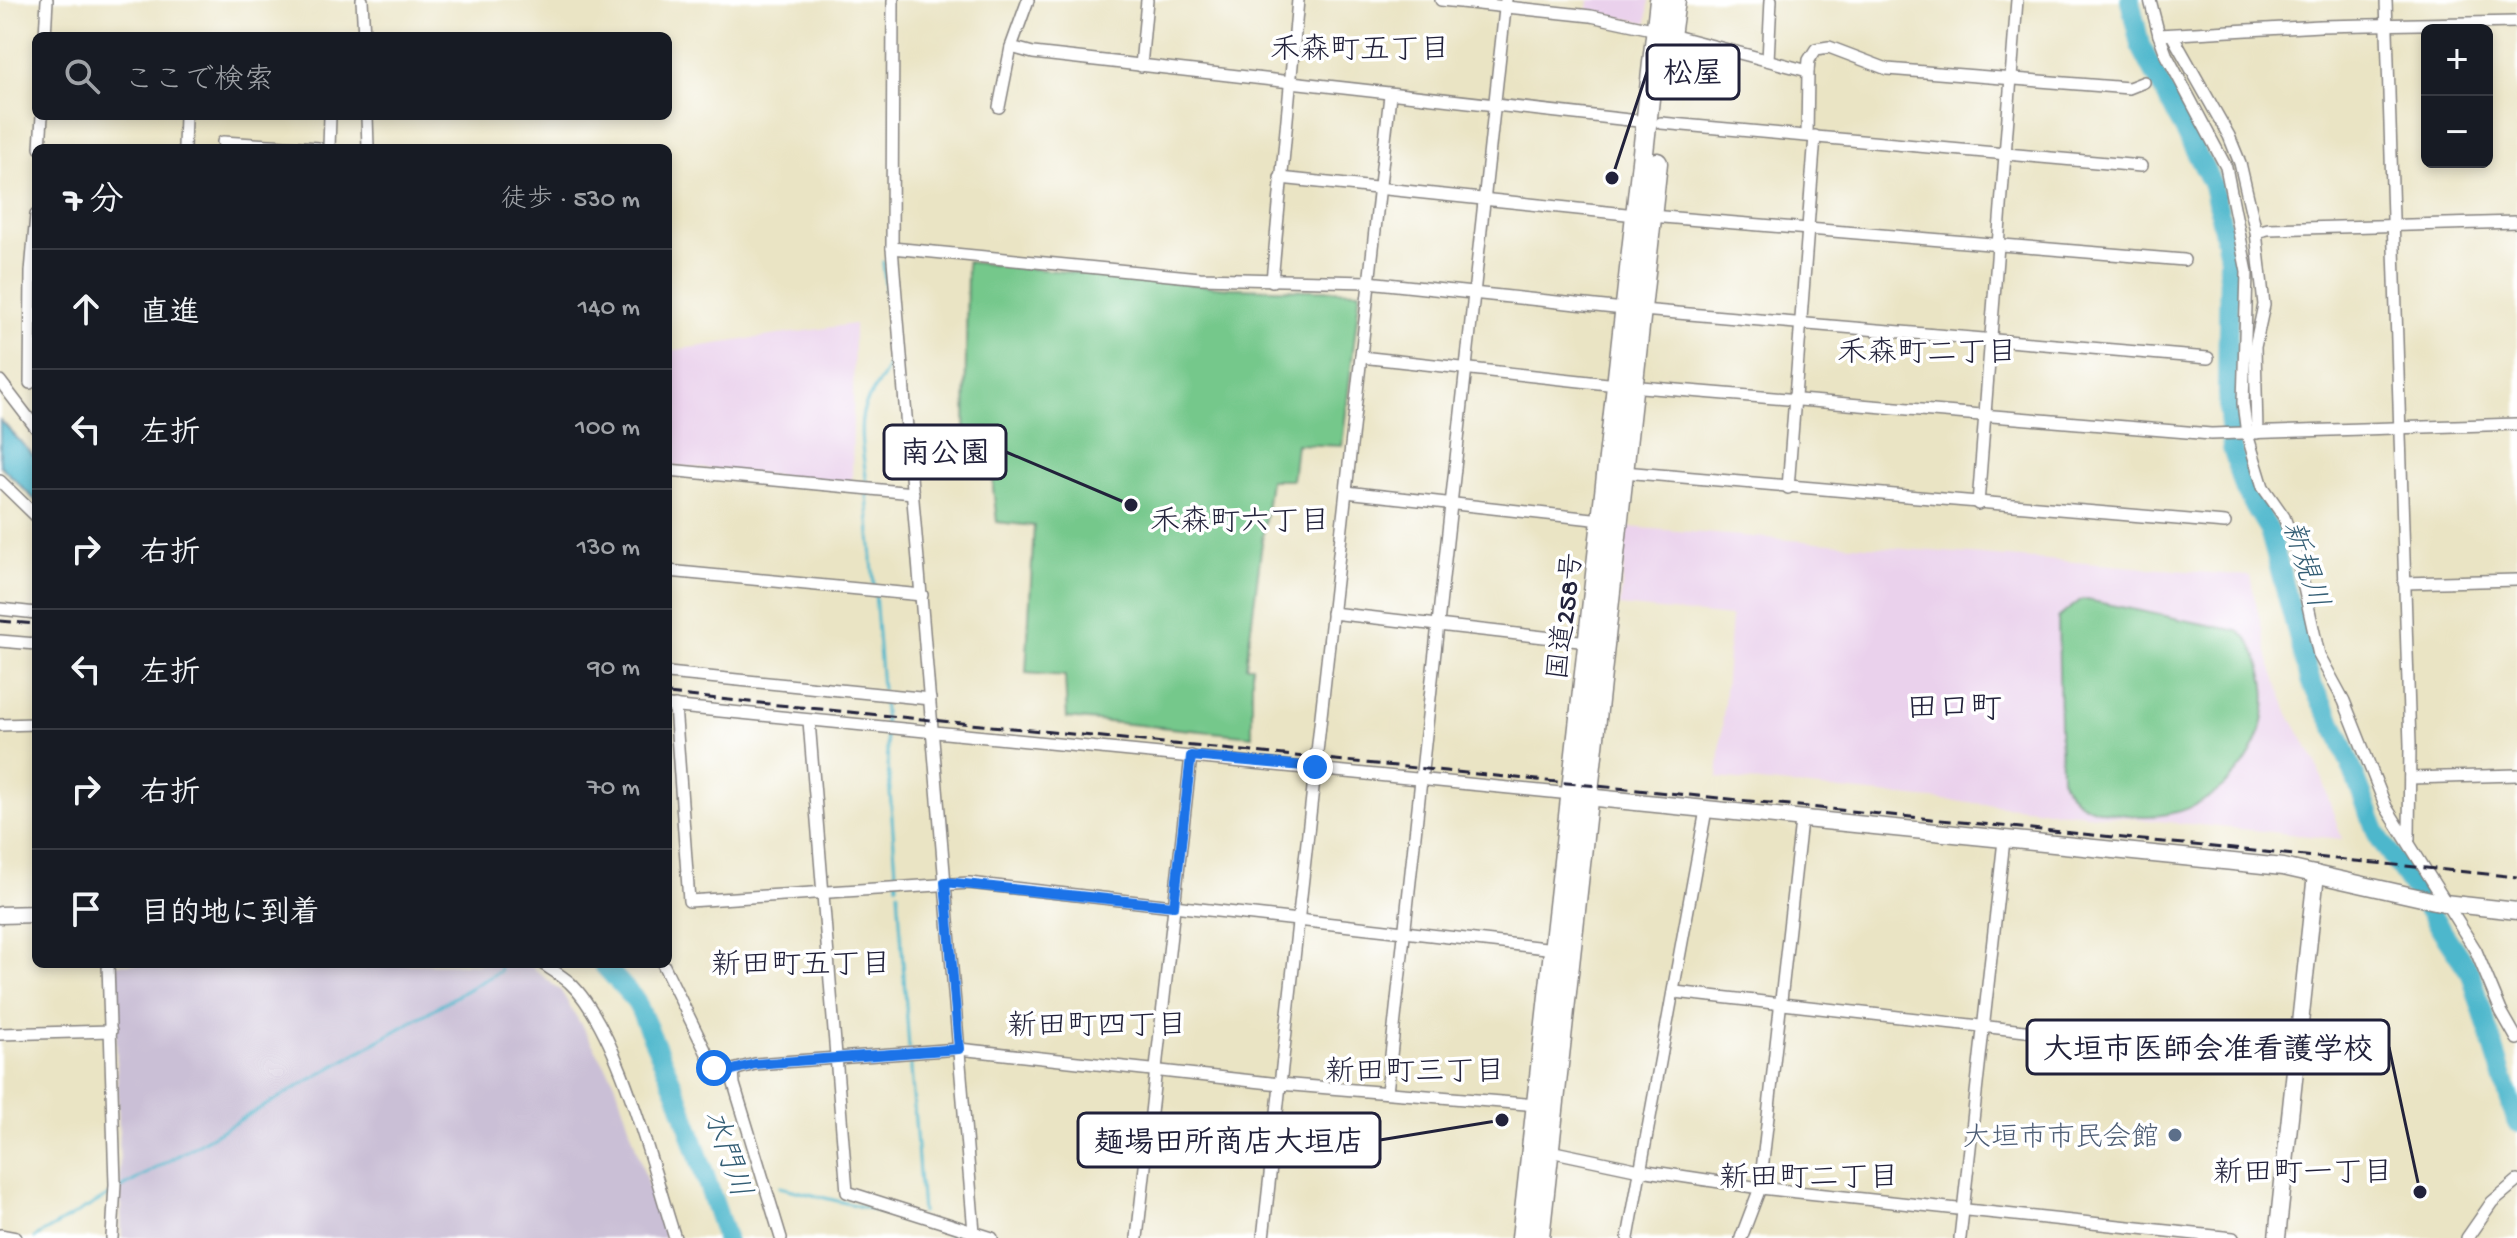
<!DOCTYPE html>
<html lang="ja">
<meta charset="utf-8">
<style>
body{margin:0;font-family:"Gochi Hand","Klee One",sans-serif;background:#242831;color:#f1f3f6}
.controls{position:absolute;right:24px;top:24px;display:grid;overflow:hidden;border-radius:12px;box-shadow:0 4px 12px #0003}
.controls button{width:72px;height:72px;display:grid;place-items:center;padding:0;border:0;border-bottom:2px solid #363941;background:#171b24;color:#f1f3f6;font:40px sans-serif}
.stop{position:absolute;width:24px;height:24px;margin:-18px;border:6px solid #1a73e8;border-radius:50%;background:#fff}
.stop.end{background:#1a73e8;border-color:#fff;box-shadow:0 2px 8px #0008}
.list{margin:0;padding:0;list-style:none}
h2{display:flex;justify-content:space-between;align-items:center;height:104px;margin:0;padding:0 32px;font-size:34px}
h2 small{font-size:26px;font-weight:400;color:#9ea1a6}
.list li{display:grid;grid-template-columns:52px 1fr auto;gap:24px;align-items:center;box-sizing:border-box;height:120px;padding:0 32px;border-top:2px solid #363941}
.list b{display:block;font-size:30px;white-space:nowrap}
.list em{font-size:26px;font-style:normal;color:#9ea1a6}
.icon{flex:none;width:44px;height:44px;fill:none;stroke:currentColor;stroke-width:2;stroke-linecap:round;stroke-linejoin:round}
.map{position:relative;flex:none;width:2517px;height:1238px;overflow:hidden}
.search{position:absolute;background:#171b24;box-shadow:0 4px 12px #0003;left:32px;top:32px;width:640px;height:88px;display:flex;align-items:center;gap:20px;box-sizing:border-box;padding:0 28px;border-radius:12px;color:#9ea1a6;font-size:30px}
.panel{position:absolute;background:#171b24;box-shadow:0 4px 12px #0003;left:32px;top:144px;width:640px;height:824px;border-radius:12px}
.map>svg:first-child{display:block}
</style>
<div class="map">
<svg width="2517" height="1238" viewBox="0 0 2517 1238">
<rect width="100%" height="100%" fill="#fff"/>
<filter id="ink" filterUnits="userSpaceOnUse"><feTurbulence type="fractalNoise" baseFrequency=".0125" numOctaves="2"/><feDisplacementMap in="SourceGraphic" scale="16" xChannelSelector="R" yChannelSelector="G"/><feConvolveMatrix kernelMatrix="1 2 1 2 8 2 1 2 1" color-interpolation-filters="sRGB"/></filter>
<filter id="wash" filterUnits="userSpaceOnUse"><feTurbulence type="fractalNoise" baseFrequency=".006" numOctaves="4" result="noise"/><feDisplacementMap in="SourceGraphic" scale="32" xChannelSelector="R" yChannelSelector="G"/><feGaussianBlur stdDeviation="1.8" result="paint"/><feColorMatrix in="noise" values="0 0 0 0 0 0 0 0 0 0 0 0 0 0 0 0 0 1.4 0 .05"/><feComposite in="paint" operator="in"/></filter>
<g filter="url(#wash)">
<rect width="100%" height="100%" fill="#eae4c4"/>
<g fill="#ead1ec">
<polygon points="1589,0 1649,0 1647,23 1588,10"/>
<polygon points="854,324 852,483 668,465 668,351"/>
<polygon points="1627,527 2250,576 2269,661 2289,714 2316,762 2342,839 1718,778 1731,617 1620,606"/>
</g>
<polygon fill="#cabfd6" points="114,964 528,964 561,991 615,1082 665,1238 122,1238"/>
<g fill="#75c88b" stroke="#4c7563" stroke-width="2">
<polygon points="967,262 1229,288 1360,291 1342,446 1296,444 1292,480 1270,480 1246,666 1252,666 1252,736 1067,718 1065,676 1026,673 1034,526 997,522 993,488 997,444 965,441"/>
<path d="M2082 599 2238 631C2252 640 2257 656 2262 672 2280 736 2230 802 2168 814 2149 818 2131 816 2113 813 2089 810 2071 802 2061 778L2058 618Z"/>
</g>
<polygon fill="#4eb7cc" stroke="#386c84" stroke-width="2" points="0,420 36,458 36,501 0,465"/>
<g fill="none" stroke-linecap="round" stroke-linejoin="round">
<g stroke="#4eb7cc" stroke-width="3">
<path d="M867 486C865 463 857 431 864 409 871 388 889 375 892 352L883 262"/>
<polyline points="867,494 874,586"/>
<polyline points="875,593 882,689"/>
<polyline points="883,697 897,885"/>
<polyline points="898,892 909,1048"/>
<polyline points="910,1056 922,1212"/>
<polyline points="780,1187 891,1214 960,1238"/>
<polyline points="118,1190 500,971 499,964"/>
<polyline points="34,1238 111,1194"/>
</g>
<g stroke="#4eb7cc" stroke-width="20">
<polyline points="2130,0 2140,45 2213,185 2229,256 2227,394 2232,448 2245,490 2269,530 2311,683 2339,735 2378,836 2471,974 2517,1123"/>
<polyline points="603,964 636,1001 678,1096 726,1238"/>
</g>
</g>
</g>
<g filter="url(#ink)">
<g fill="none" stroke-linecap="round" stroke-linejoin="round">
<defs>
<g id="street">
<polyline points="362,0 364,36"/>
<polyline points="893,0 892,248 974,1232"/>
<polyline points="1441,0 1591,16 1657,30"/>
<polyline points="2150,0 2159,35 2320,26 2517,22"/>
<polyline points="2386,0 2410,745 2409,839"/>
<polyline points="1671,35 1808,71 1807,135"/>
<polyline points="2159,35 2166,54 2226,167 2247,272 2243,403 2247,434 2263,487 2284,517 2295,547 2319,655 2344,701 2386,807 2476,951 2501,1011 2517,1039"/>
<polyline points="2172,35 2229,136 2240,163 2256,232 2264,305 2255,347 2257,433"/>
<polyline points="45,36 47,0"/>
<polyline points="1011,47 1033,53 1647,122"/>
<polyline points="1768,60 1771,0"/>
<polyline points="1141,66 1147,0"/>
<polyline points="1808,71 1809,60 1816,49 1829,47 1887,69 2129,88 2144,82"/>
<polyline points="999,107 1011,47 1028,0"/>
<polyline points="367,116 368,148"/>
<polyline points="1661,123 2141,166"/>
<polyline points="223,142 318,148"/>
<polyline points="40,148 42,116"/>
<polyline points="184,148 185,116"/>
<polyline points="329,148 330,116"/>
<polyline points="1280,178 1636,215"/>
<polyline points="1651,216 2184,260"/>
<polyline points="2256,232 2268,229 2517,222"/>
<polyline points="892,248 1200,278 1368,282 1624,309"/>
<polyline points="1272,281 1298,0"/>
<polyline points="1642,310 2208,358"/>
<polyline points="1361,357 1617,385 2211,434 2517,424"/>
<polyline points="0,381 36,428"/>
<polyline points="30,383 31,272 36,215"/>
<polyline points="668,470 913,493"/>
<polyline points="1623,472 2225,523"/>
<polyline points="0,481 36,516"/>
<polyline points="1788,488 1815,136"/>
<polyline points="1346,492 1602,520"/>
<polyline points="1978,504 2017,0"/>
<polyline points="668,571 922,595"/>
<polyline points="2404,583 2517,580"/>
<polyline points="0,609 36,613"/>
<polyline points="1332,613 1588,642"/>
<polyline points="0,641 36,644"/>
<polyline points="668,673 930,699"/>
<polyline points="669,706 1571,794"/>
<polyline points="675,706 689,901 969,883 1555,949"/>
<polyline points="809,721 847,1192 992,1238"/>
<polyline points="0,725 36,724"/>
<polyline points="2410,778 2517,775"/>
<polyline points="108,964 115,1184 112,1238"/>
<path d="M543 964C552 970 561 975 569 982 619 1028 653 1171 675 1238"/>
<polyline points="663,964 714,1068 733,1070 755,1064 959,1049 1280,1084 1537,1105"/>
<polyline points="1675,992 2079,1037"/>
<polyline points="0,1034 111,1031"/>
<polyline points="733,1070 734,1084 781,1238"/>
<polyline points="1387,1092 1506,0"/>
<polyline points="1545,1150 1640,1170 1760,1188 2233,1238"/>
<polyline points="0,1235 16,1238"/>
<polyline points="1137,1238 1191,756"/>
<polyline points="1263,1238 1390,95"/>
<polyline points="1628,1238 1706,810"/>
<polyline points="1741,1238 1760,1188 1801,821"/>
<polyline points="1960,1238 2004,840"/>
<polyline points="2467,1238 2492,1202 2517,1181"/>
</g>
<g id="secondary">
<polyline points="1576,796 2283,867 2444,903 2517,911"/>
<polyline points="0,915 36,914"/>
<polyline points="2277,1238 2316,874"/>
</g>
<g id="highway">
<polyline points="1670,36 1675,0"/>
<polyline points="1522,1238 1660,0"/>
<polyline points="1539,1238 1657,163"/>
</g>
</defs>
<use href="#street" stroke="#868380" stroke-width="14"/>
<use href="#secondary" stroke="#868380" stroke-width="19"/>
<use href="#highway" stroke="#868380" stroke-width="23"/>
<use href="#street" stroke="#fff" stroke-width="11"/>
<use href="#secondary" stroke="#fff" stroke-width="16"/>
<use href="#highway" stroke="#fff" stroke-width="20"/>
<g stroke="#22223b" stroke-width="3" stroke-dasharray="12 6" stroke-linecap="butt">
<polyline points="0,621 36,624"/>
<polyline points="668,694 2517,877"/>
</g>
</g>
</g>
<g fill="none" stroke-linecap="round" stroke-linejoin="round" filter="url(#ink)">
<polyline stroke="#1a73e8" stroke-width="10" points="714,1068 733,1070 755,1064 959,1049 945,882 1174,906 1191,756 1315,767"/>
</g>
<circle fill="#5c6f8a" stroke="#fff" stroke-width="3" cx="2175" cy="1135" r="8"/>
<g text-anchor="middle" stroke-width="7" stroke-linejoin="round" paint-order="stroke">
<g font-size="28" fill="#22223b" stroke="#fff">
<text transform="translate(1563 616) rotate(-83)" y="10">国道258号</text>
</g>
<g font-size="28" fill="#4e5e75" stroke="#fff" text-anchor="end">
<text x="2159" y="1145">大垣市市民会館</text>
</g>
<g font-size="30" fill="#22223b" stroke="#fff">
<text x="1360" y="58">禾森町五丁目</text>
<text x="1927" y="361">禾森町二丁目</text>
<text x="1240" y="530">禾森町六丁目</text>
<text x="801" y="973">新田町五丁目</text>
<text x="1097" y="1034">新田町四丁目</text>
<text x="1415" y="1080">新田町三丁目</text>
<text x="2303" y="1181">新田町一丁目</text>
<text x="1809" y="1186">新田町二丁目</text>
</g>
<g font-size="30" font-style="italic" fill="#345e75" stroke="#fff">
<text transform="translate(2307 564) rotate(72)" y="10">新規川</text>
<text transform="translate(729 1153) rotate(71)" y="10">水門川</text>
</g>
<g font-size="32" fill="#22223b" stroke="#fff">
<text x="1954" y="717">田口町</text>
</g>
</g>
<path fill="none" stroke="#22223b" stroke-width="3" d="M1612 178L1647 72M1131 505L1006 452M2420 1192L2389 1047M1502 1120L1380 1140"/>
<g fill="#22223b" stroke="#fff" stroke-width="3">
<circle cx="1612" cy="178" r="8"/>
<circle cx="1131" cy="505" r="8"/>
<circle cx="2420" cy="1192" r="8"/>
<circle cx="1502" cy="1120" r="8"/>
</g>
<g fill="#fff" stroke="#22223b" stroke-width="3">
<rect x="1647" y="45" width="92" height="54" rx="8"/>
<rect x="884" y="425" width="122" height="54" rx="8"/>
<rect x="2027" y="1020" width="362" height="54" rx="8"/>
<rect x="1078" y="1113" width="302" height="54" rx="8"/>
</g>
<g font-size="30" text-anchor="middle" font-weight="bold" fill="#22223b">
<text x="1693" y="82">松屋</text>
<text x="945" y="462">南公園</text>
<text x="2208" y="1058">大垣市医師会准看護学校</text>
<text x="1229" y="1151">麺場田所商店大垣店</text>
</g>
</svg>
<div class="controls">
<button>+</button>
<button>−</button>
</div>
<div class="stop" style="left:714px;top:1068px"></div>
<div class="stop end" style="left:1315px;top:767px"></div>
<div class="search"><svg class="icon" aria-label="search" viewBox="0 0 24 24"><circle cx="10" cy="10" r="6"/><path d="M15 15l6 6"/></svg>ここで検索</div>
<section class="panel">
<h2>7 分<small>徒歩 · 530 m</small></h2>
<ul class="list">
<li><svg class="icon" aria-label="ahead" viewBox="0 0 24 24"><path d="M12 20V5M6 11l6-6 6 6"/></svg><div><b>直進</b></div><em>140 m</em></li>
<li><svg class="icon" aria-label="left" viewBox="0 0 24 24"><path d="M17 20v-9H6M10 6l-5 5 5 5"/></svg><div><b>左折</b></div><em>100 m</em></li>
<li><svg class="icon" aria-label="right" viewBox="0 0 24 24"><path d="M7 20v-9h11M14 6l5 5-5 5"/></svg><div><b>右折</b></div><em>130 m</em></li>
<li><svg class="icon" aria-label="left" viewBox="0 0 24 24"><path d="M17 20v-9H6M10 6l-5 5 5 5"/></svg><div><b>左折</b></div><em>90 m</em></li>
<li><svg class="icon" aria-label="right" viewBox="0 0 24 24"><path d="M7 20v-9h11M14 6l5 5-5 5"/></svg><div><b>右折</b></div><em>70 m</em></li>
<li><svg class="icon" aria-label="arrive" viewBox="0 0 24 24"><path d="M6 21V4h12l-3 4 3 4H6"/></svg><div><b>目的地に到着</b></div></li>
</ul>
</section>
</div>
